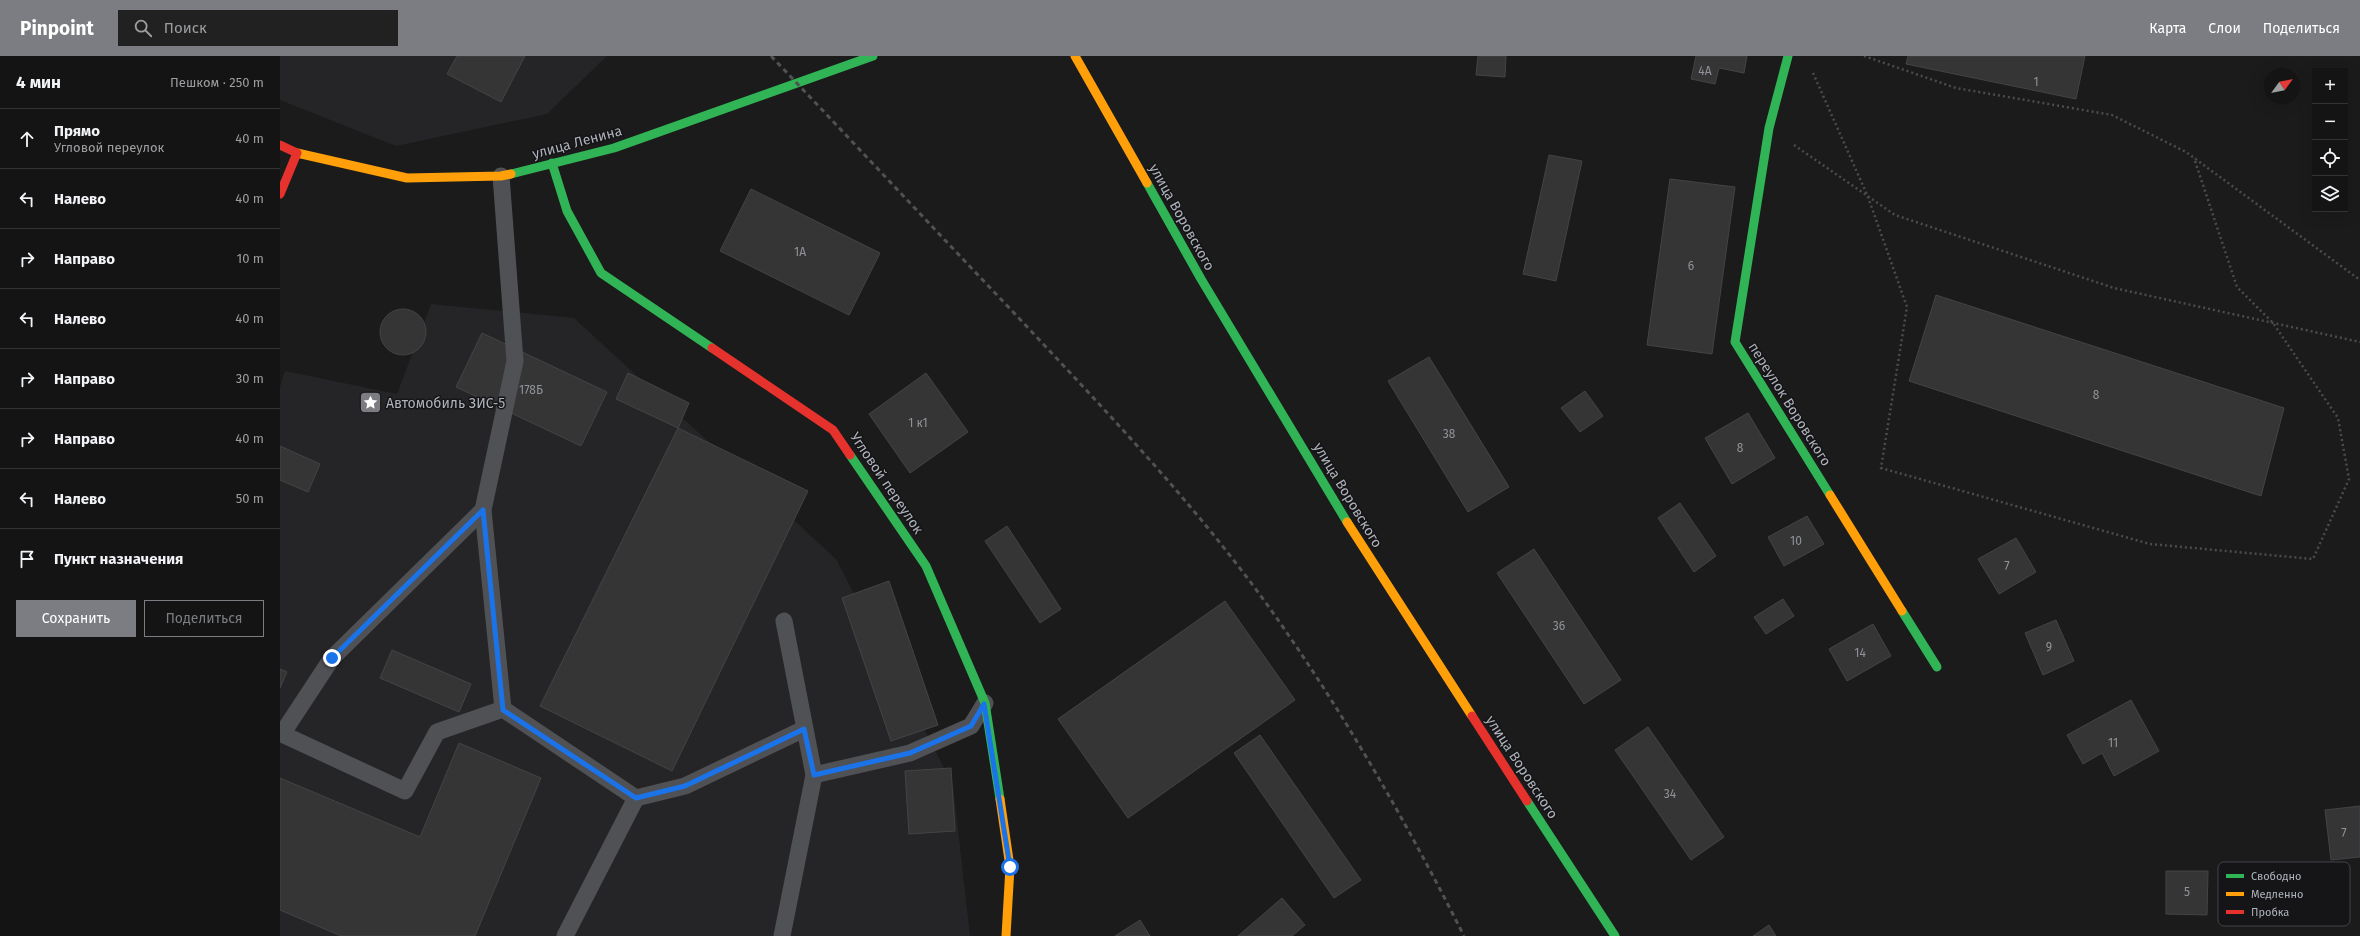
<!DOCTYPE html>
<html lang="ru">
<meta charset="utf-8">
<style>
body{margin:0;font-family:"Fira Sans",sans-serif;background:#212122;color:#f1f3f6}
.controls{position:absolute;right:12px;top:12px;display:grid;overflow:hidden;border-radius:0px;box-shadow:0 4px 16px #0002}
.controls button{width:36px;height:36px;display:grid;place-items:center;padding:0;border:0;border-bottom:1px solid #333334;background:#141414;color:#f1f3f6;font:20px sans-serif}
.compass{position:absolute;left:1984px;top:12px;width:36px;height:36px;border-radius:50%;background:#141414;box-shadow:0 4px 16px #0002;rotate:57deg}
.stop{position:absolute;width:12px;height:12px;margin:-9px;border:3px solid #1a73e8;border-radius:50%;background:#fff}
.stop.end{background:#1a73e8;border-color:#fff;box-shadow:0 1px 4px #0008}
.list{margin:0;padding:0;list-style:none}
h2{display:flex;justify-content:space-between;align-items:center;height:52px;margin:0;padding:0 16px;font-size:17px}
h2 small{font-size:13px;font-weight:400;color:#9d9ea0}
.list li{display:grid;grid-template-columns:26px 1fr auto;gap:12px;align-items:center;box-sizing:border-box;height:60px;padding:0 16px;border-top:1px solid #333334}
.list b{display:block;font-size:15px;white-space:nowrap}
.list p{margin:0;font-size:13px;white-space:nowrap;color:#9d9ea0}
.list em{font-size:13px;font-style:normal;color:#9d9ea0}
.actions{display:flex;gap:8px;padding:12px 16px}
.actions a{flex:1;padding:9px 0;border:1px solid #7b7d82;border-radius:0px;text-align:center;font-size:14px;color:#7b7d82}
.actions .main{background:#7b7d82;color:#fff}
.icon{flex:none;width:22px;height:22px;fill:none;stroke:currentColor;stroke-width:2;stroke-linecap:round;stroke-linejoin:round}
.map{position:relative;flex:none;width:2080px;height:880px;overflow:hidden}
header{display:flex;align-items:center;gap:24px;box-sizing:border-box;height:56px;padding:0 20px;background:#7b7d82;color:#fff}
header strong{font-size:19px}
nav{display:flex;gap:22px;margin-inline-start:auto;font-size:14px}
.search{width:280px;height:36px;background:#212122;display:flex;align-items:center;gap:10px;box-sizing:border-box;padding:0 14px;border-radius:0px;color:#9d9ea0;font-size:15px}
main{display:flex}
aside{flex:1;background:#141414}
.map>svg:first-child{display:block}
</style>
<header>
<strong>Pinpoint</strong>
<div class="search"><svg class="icon" aria-label="search" viewBox="0 0 24 24"><circle cx="10" cy="10" r="6"/><path d="M15 15l6 6"/></svg>Поиск</div>
<nav><a>Карта</a><a>Слои</a><a>Поделиться</a></nav>
</header>
<main>
<aside>
<h2>4 мин<small>Пешком · 250 m</small></h2>
<ul class="list">
<li><svg class="icon" aria-label="ahead" viewBox="0 0 24 24"><path d="M12 20V5M6 11l6-6 6 6"/></svg><div><b>Прямо</b><p>Угловой переулок</p></div><em>40 m</em></li>
<li><svg class="icon" aria-label="left" viewBox="0 0 24 24"><path d="M17 20v-9H6M10 6l-5 5 5 5"/></svg><div><b>Налево</b></div><em>40 m</em></li>
<li><svg class="icon" aria-label="right" viewBox="0 0 24 24"><path d="M7 20v-9h11M14 6l5 5-5 5"/></svg><div><b>Направо</b></div><em>10 m</em></li>
<li><svg class="icon" aria-label="left" viewBox="0 0 24 24"><path d="M17 20v-9H6M10 6l-5 5 5 5"/></svg><div><b>Налево</b></div><em>40 m</em></li>
<li><svg class="icon" aria-label="right" viewBox="0 0 24 24"><path d="M7 20v-9h11M14 6l5 5-5 5"/></svg><div><b>Направо</b></div><em>30 m</em></li>
<li><svg class="icon" aria-label="right" viewBox="0 0 24 24"><path d="M7 20v-9h11M14 6l5 5-5 5"/></svg><div><b>Направо</b></div><em>40 m</em></li>
<li><svg class="icon" aria-label="left" viewBox="0 0 24 24"><path d="M17 20v-9H6M10 6l-5 5 5 5"/></svg><div><b>Налево</b></div><em>50 m</em></li>
<li><svg class="icon" aria-label="arrive" viewBox="0 0 24 24"><path d="M6 21V4h12l-3 4 3 4H6"/></svg><div><b>Пункт назначения</b></div></li>
</ul>
<div class="actions"><a class="main">Сохранить</a><a>Поделиться</a></div>
</aside>
<div class="map">
<svg width="2080" height="880" viewBox="0 0 2080 880">
<rect width="100%" height="100%" fill="#1b1b1b"/>
<g fill="#252527">
<polygon points="0,0 327,0 267,58 116,90 0,44"/>
<polygon points="151,248 294,262 556,503 673,729 690,880 0,880 0,331 5,315 117,338"/>
</g>
<g fill="#353536" stroke="#444447">
<polygon points="177,0 245,0 221,46 167,18"/>
<polygon points="1198,0 1226,0 1225,21 1196,19"/>
<polygon points="1416,0 1467,0 1464,17 1439,12 1435,28 1411,23"/>
<polygon points="1628,0 1805,0 1796,43 1626,8"/>
<polygon points="1269,99 1302,105 1276,225 1243,218"/>
<polygon points="1390,123 1455,131 1432,298 1367,289"/>
<polygon points="471,133 600,197 569,259 440,195"/>
<polygon points="1656,239 2004,352 1981,440 1629,325"/>
<circle cx="123" cy="276" r="23"/>
<polygon points="202,277 327,336 301,390 176,331"/>
<polygon points="1149,301 1229,431 1188,456 1108,325"/>
<polygon points="348,317 409,347 398,372 336,343"/>
<polygon points="646,317 688,376 630,417 589,358"/>
<polygon points="1305,335 1323,360 1300,376 1281,352"/>
<polygon points="1468,357 1495,402 1452,428 1425,382"/>
<polygon points="398,372 528,435 392,715 260,650"/>
<polygon points="0,390 40,408 28,436 0,424"/>
<polygon points="1400,447 1436,500 1414,516 1378,462"/>
<polygon points="1527,460 1544,488 1504,510 1488,481"/>
<polygon points="727,470 781,553 760,567 705,485"/>
<polygon points="1736,482 1756,516 1719,538 1698,503"/>
<polygon points="1254,493 1341,624 1304,648 1217,517"/>
<polygon points="609,525 658,669 611,685 562,542"/>
<polygon points="1503,543 1514,560 1486,578 1474,561"/>
<polygon points="945,545 1015,644 848,762 778,663"/>
<polygon points="1776,564 1794,605 1763,619 1745,577"/>
<polygon points="1593,568 1611,600 1567,625 1549,593"/>
<polygon points="112,594 191,628 179,656 100,622"/>
<polygon points="0,613 7,616 0,632"/>
<polygon points="1851,644 1879,695 1834,720 1822,697 1803,708 1787,679"/>
<polygon points="1368,671 1444,781 1411,804 1335,694"/>
<polygon points="980,679 1081,824 1054,842 954,697"/>
<polygon points="179,687 261,722 195,880 61,880 0,854 0,722 140,781"/>
<polygon points="671,712 675,775 629,778 625,715"/>
<polygon points="2080,750 2080,801 2051,804 2045,754"/>
<polygon points="1886,815 1928,815 1927,859 1886,858"/>
<polygon points="1002,842 1025,869 1012,880 958,880"/>
<polygon points="860,864 870,880 835,880"/>
<polygon points="1489,869 1496,880 1473,880"/>
</g>
<g fill="none" stroke-linecap="round" stroke-linejoin="round">
<g stroke="#4b4c4f" stroke-width="2.5" stroke-dasharray="2 3" stroke-linecap="butt">
<polyline points="1584,0 1676,32 1832,59 1906,96 2080,224"/>
<polyline points="1533,17 1588,141 1627,251 1601,412 1870,488 2033,503 2069,423 2058,362 1993,267 1957,231 1914,102"/>
<polyline points="1514,89 1615,159 1834,232 2080,286"/>
</g>
<g stroke="#505154" stroke-width="17">
<polyline points="221,120 235,305 203,454 223,653 356,742 405,730 524,673"/>
<polyline points="203,454 52,602 2,678 125,735 157,676 223,653"/>
<polyline points="534,719 630,697 691,670 705,647"/>
<polyline points="285,880 356,742"/>
<polyline points="502,880 534,719 504,565"/>
</g>
<g stroke="#30b455" stroke-width="9">
<polyline points="1508,0 1489,72 1455,286 1550,439"/>
<polyline points="272,107 287,155 321,217 432,292"/>
<polyline points="231,118 334,92 593,0"/>
<polyline points="867,127 921,223 1067,466"/>
<polyline points="570,399 646,510 705,647 720,743"/>
<polyline points="1622,555 1657,611"/>
<polyline points="1247,745 1335,880"/>
</g>
<g stroke="#ff9f0a" stroke-width="9">
<polyline points="795,0 867,127"/>
<polyline points="17,97 127,122 221,120 231,118"/>
<polyline points="1550,439 1622,555"/>
<polyline points="1067,466 1192,660"/>
<polyline points="720,743 730,811 726,880"/>
</g>
<g stroke="#e5322d" stroke-width="9">
<polyline points="0,89 17,97 0,138"/>
<polyline points="432,292 553,374 570,399"/>
<polyline points="1192,660 1247,745"/>
</g>
<path stroke="#505154" stroke-width="3" stroke-dasharray="5 4" stroke-linecap="butt" d="M491 0C573 86 654 173 736 259 825 354 915 448 991 554 1064 657 1127 767 1184 880"/>
</g>
<g fill="none" stroke-linecap="round" stroke-linejoin="round">
<polyline stroke="#1a73e8" stroke-width="5" points="52,602 203,454 223,654 356,742 405,730 524,673 534,719 630,697 691,670 704,648 730,811"/>
</g>
<defs>
<symbol id="sight-square" viewBox="-11 -11 22 22"><rect x="-9" y="-9" width="18" height="18" rx="4" fill="#7b7d82" stroke="#151517"/><path d="M0-6L1.8-2.2L6-1.7L2.9 1.2L3.7 5.4L0 3.3L-3.7 5.4L-2.9 1.2L-6-1.7L-1.8-2.2Z" fill="#fff"/></symbol>
</defs>
<g fill-rule="evenodd">
<use href="#sight-square" x="78" y="334" width="25" height="25"/>
</g>
<g text-anchor="middle" stroke-width="3" stroke-linejoin="round" paint-order="stroke">
<g font-size="12" fill="#909399">
<text x="1425" y="19">4А</text>
<text x="1756" y="30">1</text>
<text x="520" y="200">1А</text>
<text x="1411" y="214">6</text>
<text x="251" y="338">178Б</text>
<text x="1816" y="343">8</text>
<text x="638" y="371">1 к1</text>
<text x="1169" y="382">38</text>
<text x="1460" y="396">8</text>
<text x="1516" y="489">10</text>
<text x="1727" y="514">7</text>
<text x="1279" y="574">36</text>
<text x="1769" y="595">9</text>
<text x="1580" y="601">14</text>
<text x="1833" y="691">11</text>
<text x="1390" y="742">34</text>
<text x="2064" y="781">7</text>
<text x="1907" y="840">5</text>
</g>
<g font-size="14" fill="#aeb2ba" stroke="#151517">
<text transform="translate(297 86) rotate(-15)" y="5">улица Ленина</text>
<text transform="translate(902 161) rotate(61)" y="5">улица Воровского</text>
<text transform="translate(1510 348) rotate(58)" y="5">переулок Воровского</text>
<text transform="translate(607 427) rotate(56)" y="5">Угловой переулок</text>
<text transform="translate(1068 439) rotate(59)" y="5">улица Воровского</text>
<text transform="translate(1242 711) rotate(57)" y="5">улица Воровского</text>
</g>
<g font-size="14" fill="#aeb2ba" stroke="#151517" text-anchor="start">
<text x="106" y="352">Автомобиль ЗИС-5</text>
</g>
</g>
<rect x="1938" y="806" width="132" height="64" rx="6" fill="#151517" stroke="#434448" stroke-width="1"/>
<rect x="1946" y="818" width="18" height="4" fill="#30b455"/>
<rect x="1946" y="836" width="18" height="4" fill="#ff9f0a"/>
<rect x="1946" y="854" width="18" height="4" fill="#e5322d"/>
<g font-size="11" fill="#aeb2ba">
<text x="1971" y="824">Свободно</text>
<text x="1971" y="842">Медленно</text>
<text x="1971" y="860">Пробка</text>
</g>
</svg>
<div class="controls">
<button>+</button>
<button>−</button>
<button><svg class="icon" aria-label="locate" viewBox="0 0 24 24"><circle cx="12" cy="12" r="6"/><path d="M12 2v4M12 18v4M2 12h4M18 12h4"/></svg></button>
<button><svg class="icon" aria-label="layers" viewBox="0 0 24 24"><path d="M12 4l9 5-9 5-9-5zM3 14l9 5 9-5"/></svg></button>
</div>
<svg class="compass" viewBox="-18 -18 36 36"><path d="M0-13l5 13h-10z" fill="#e53935"/><path d="M0 13l5-13h-10z" fill="#9d9ea0"/></svg>
<div class="stop" style="left:730px;top:811px"></div>
<div class="stop end" style="left:52px;top:602px"></div>
</div>
</main>
